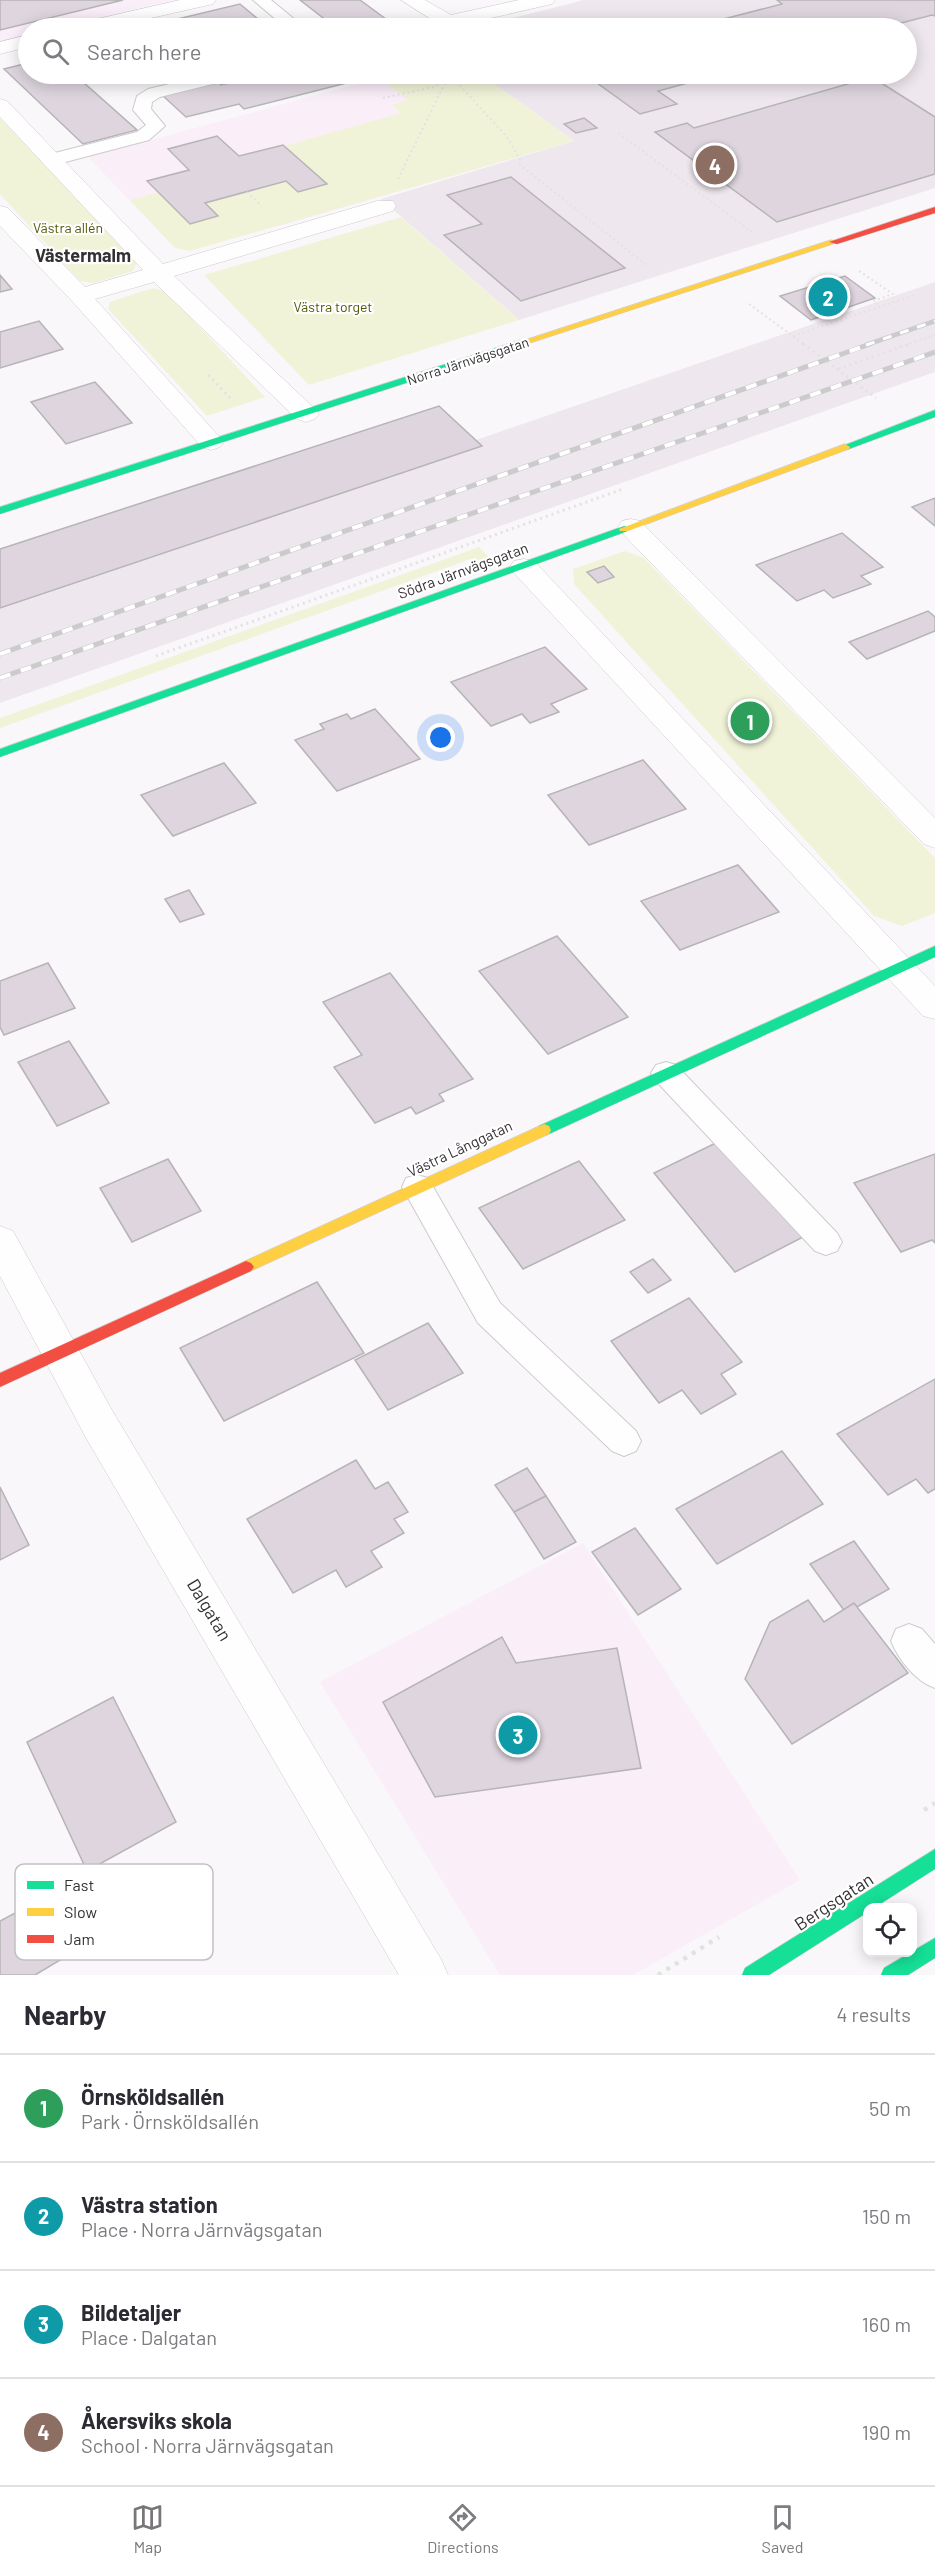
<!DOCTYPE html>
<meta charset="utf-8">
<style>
body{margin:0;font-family:Barlow,sans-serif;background:#f2f2f3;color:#2b2b33}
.controls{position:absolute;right:18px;bottom:18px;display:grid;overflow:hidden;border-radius:12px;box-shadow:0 3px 15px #0003}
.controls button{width:54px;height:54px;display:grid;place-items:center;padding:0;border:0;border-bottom:2px solid #e1e1e2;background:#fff;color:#2b2b33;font:30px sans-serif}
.you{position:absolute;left:441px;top:738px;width:21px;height:21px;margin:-15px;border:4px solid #fff;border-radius:50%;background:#1a73e8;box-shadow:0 0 0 9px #1a73e833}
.badge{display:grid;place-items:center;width:39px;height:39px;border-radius:50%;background:#797679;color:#fff;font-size:20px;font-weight:700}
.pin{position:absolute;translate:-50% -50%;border:3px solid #fff;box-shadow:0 2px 6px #0006}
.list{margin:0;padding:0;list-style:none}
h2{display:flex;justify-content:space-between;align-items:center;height:78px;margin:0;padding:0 24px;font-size:26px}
h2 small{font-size:20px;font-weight:400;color:#7c7c81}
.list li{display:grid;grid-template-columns:39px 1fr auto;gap:18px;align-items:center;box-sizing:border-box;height:108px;padding:0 24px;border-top:2px solid #e1e1e2}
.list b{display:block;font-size:22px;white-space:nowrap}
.list p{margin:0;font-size:20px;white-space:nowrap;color:#7c7c81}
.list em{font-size:20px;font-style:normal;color:#7c7c81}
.icon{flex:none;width:33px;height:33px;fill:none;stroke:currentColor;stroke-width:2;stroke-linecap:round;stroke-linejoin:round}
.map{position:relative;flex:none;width:935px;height:1975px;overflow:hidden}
.search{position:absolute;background:#fff;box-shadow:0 3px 15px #0003;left:18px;right:18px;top:18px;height:66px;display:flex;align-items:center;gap:15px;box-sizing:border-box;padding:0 21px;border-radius:33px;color:#7c7c81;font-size:22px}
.sheet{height:510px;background:#fff}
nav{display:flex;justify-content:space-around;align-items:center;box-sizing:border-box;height:84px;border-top:2px solid #e1e1e2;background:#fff;font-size:16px;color:#7c7c81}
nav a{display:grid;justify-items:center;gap:3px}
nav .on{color:#797679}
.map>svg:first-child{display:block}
</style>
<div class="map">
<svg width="935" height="1975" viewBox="0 0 935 1975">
<rect width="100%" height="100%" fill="#faf7fa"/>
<g fill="#faeef9">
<polygon points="0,0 172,0 56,28 28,28 28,35 0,42"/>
<polygon points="394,74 481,74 574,141 282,225 175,248 88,157"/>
<polygon points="583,1543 800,1880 633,1975 500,1975 320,1682"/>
</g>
<g fill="#efe7ee">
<polygon points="584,0 935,0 935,188 519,320 381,199 574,141 481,74 906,74 906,28 474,28"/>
<polygon points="935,282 935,372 0,703 0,608 481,446 476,440"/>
</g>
<g fill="#f1f3d9">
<polygon points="402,74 481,74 574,141 190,251 175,248 130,200 159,192 217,216 205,203 286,181 298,192 326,184 284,146 401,113 392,105 408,100 382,80"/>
<polygon points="0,118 137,262 133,271 94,283 80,281 0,194"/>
<polygon points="401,217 519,320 309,385 204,275"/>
<polygon points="153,288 167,292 265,397 207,416 108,309 110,302"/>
<polygon points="479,547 495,563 486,565 471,559 0,728 0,718"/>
<polygon points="625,551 644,558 935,858 935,913 902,926 874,916 574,584 573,569"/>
</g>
<g fill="#ded5de" stroke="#b6b4b6" stroke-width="1.5">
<polygon points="0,0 123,0 0,30"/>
<polygon points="300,0 360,0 398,28 336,28"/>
<polygon points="777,0 935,0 935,16 932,15 882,28 689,28 782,4"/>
<polygon points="240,4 265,25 251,28 140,28"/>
<polygon points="561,22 571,28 537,28"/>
<polygon points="28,63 28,74 74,74 137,130 83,144 4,69"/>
<polygon points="268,74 382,74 244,109 239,104 186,117 162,95 216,81 221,85"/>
<polygon points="577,74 721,74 658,91 677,104 640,114 590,78 585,79"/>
<polygon points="872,77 935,117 935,174 777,222 655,132 687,123 694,128"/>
<polygon points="584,118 597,128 576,133 564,124"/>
<polygon points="217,136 239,156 283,145 327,184 298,192 286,181 205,203 218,216 190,224 147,181 189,170 168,149"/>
<polygon points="511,177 625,268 521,301 444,235 482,224 447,195"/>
<polygon points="0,275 12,289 0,292"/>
<polygon points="845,276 875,298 811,320 780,296"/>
<polygon points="39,321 63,349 0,368 0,332"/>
<polygon points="95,382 132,423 66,444 31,402"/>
<polygon points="439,406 482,446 0,608 0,549"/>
<polygon points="935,498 935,526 912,507"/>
<polygon points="842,533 883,567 861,576 871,584 833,598 824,590 797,601 756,565"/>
<polygon points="604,566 614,577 598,583 587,572"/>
<polygon points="928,611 935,617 935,631 867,659 849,642"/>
<polygon points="545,647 587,689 551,704 559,712 530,723 522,714 491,726 451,682"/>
<polygon points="375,709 420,759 337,791 295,740 324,729 320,724 347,714 351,719"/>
<polygon points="643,760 686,809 589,845 548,795"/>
<polygon points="224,763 256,803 173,836 141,795"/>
<polygon points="738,865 779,912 680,950 641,901"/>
<polygon points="189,890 204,914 180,922 165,899"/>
<polygon points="557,936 628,1017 548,1054 479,971"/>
<polygon points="48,963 75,1008 4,1035 0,1027 0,981"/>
<polygon points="390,973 473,1079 439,1094 444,1101 416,1114 411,1107 375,1123 334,1067 362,1055 323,1002"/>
<polygon points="69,1041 109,1103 57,1126 18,1062"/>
<polygon points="722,1140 805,1236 735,1272 654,1173"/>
<polygon points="935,1154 935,1243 932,1240 901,1252 854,1183"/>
<polygon points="168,1159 201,1211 132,1242 100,1188"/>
<polygon points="579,1161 625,1220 523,1269 479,1208"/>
<polygon points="653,1259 671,1280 648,1293 630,1272"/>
<polygon points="317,1282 364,1353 224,1421 180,1348"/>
<polygon points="689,1298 742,1362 721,1374 736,1394 701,1414 682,1390 659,1403 611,1341"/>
<polygon points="428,1323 463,1373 388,1410 355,1360"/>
<polygon points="935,1379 935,1489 928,1493 916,1479 888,1495 837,1434"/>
<polygon points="782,1451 823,1504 717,1564 676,1509"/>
<polygon points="356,1460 375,1489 388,1482 408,1512 394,1519 404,1533 371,1551 382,1567 346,1587 336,1570 293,1593 247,1519"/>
<polygon points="527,1468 546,1496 514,1512 495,1485"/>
<polygon points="0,1487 29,1545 0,1560"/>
<polygon points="546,1496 576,1542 544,1559 514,1512"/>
<polygon points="635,1528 681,1589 638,1615 592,1552"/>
<polygon points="854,1541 889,1589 846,1613 810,1564"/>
<polygon points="808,1600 824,1622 854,1603 908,1673 792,1744 745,1679 770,1622"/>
<polygon points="502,1637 516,1663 617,1648 641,1768 435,1797 383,1702"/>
<polygon points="113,1697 176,1822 87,1871 27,1742"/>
<polygon points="41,1899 67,1956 35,1975 0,1975 0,1921"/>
</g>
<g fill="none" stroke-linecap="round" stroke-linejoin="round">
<defs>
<g id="lane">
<polygon points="253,0 271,0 305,28 286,28"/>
<polygon points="212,74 240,74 237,78 160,97 152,102 151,109 165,126 149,140 54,165 45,159 47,155 137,132 146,125 133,110 137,96 148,89"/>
<polygon points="666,1062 676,1065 837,1233 842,1242 837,1251 826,1255 815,1251 656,1081 651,1073 656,1065"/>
<polygon points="417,1175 428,1178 500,1303 636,1431 641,1441 636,1451 624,1456 612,1451 478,1323 402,1187 406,1178"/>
<path d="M909 1624 922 1629 935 1644V1688C915 1681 899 1660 891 1641L896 1629Z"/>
</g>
<g id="street">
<polygon points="180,0 216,0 213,4 107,28 73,28 76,24"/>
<polygon points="401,0 425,0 451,15 519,0 555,0 552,4 465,24 468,28 445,28"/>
<polygon points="28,35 28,47 0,54 0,42"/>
<polygon points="0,99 7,101 163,264 377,201 393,201 396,206 393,211 174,276 315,409 319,414 315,419 306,422 297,419 154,282 95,299 224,442 220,447 211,450 202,447 72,301 0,226 0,206 8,208 85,287 143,270 0,117"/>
<polygon points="631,519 640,521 935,818 935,848 924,844 622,533 618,527 622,521"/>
<polygon points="524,559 534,561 935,986 935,1019 923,1016 514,573 510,567 514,561"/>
<polygon points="0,1226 13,1231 113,1412 441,1959 448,1975 399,1975 85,1436 0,1276"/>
</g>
<g id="fast">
<polygon points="521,340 526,343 524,345 0,514 0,507"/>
<polygon points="935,410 935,417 849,449 845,450 840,447"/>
<polygon points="624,526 628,527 628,531 0,757 0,749"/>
<polygon points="935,946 935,957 549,1134 539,1134 537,1130 539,1126"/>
<polygon points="935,1849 935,1869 874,1908 868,1908 868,1912 769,1975 742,1975 745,1968"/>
<polygon points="935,1938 935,1958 908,1975 881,1975 884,1968"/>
</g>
<g id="slow">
<polygon points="831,240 839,242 524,345 516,343"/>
<polygon points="845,444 850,447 849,449 628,531 620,531 619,529"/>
<polygon points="544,1124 549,1126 551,1130 549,1134 251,1271 246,1273 241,1271 238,1267 241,1263"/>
</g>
<g id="jam">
<polygon points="935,207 935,213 837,244 829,242"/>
<polygon points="246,1261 251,1263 254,1267 251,1271 0,1387 0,1373"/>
</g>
</defs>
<use href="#lane" stroke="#cdcbcd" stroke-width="2"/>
<use href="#street" stroke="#cdcbcd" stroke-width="1"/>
<use href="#fast" stroke="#cdcbcd" stroke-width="1"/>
<use href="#slow" stroke="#cdcbcd" stroke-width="1"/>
<use href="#jam" stroke="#cdcbcd" stroke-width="1"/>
<g stroke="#e3e2e3" stroke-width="2" stroke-dasharray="2 3" stroke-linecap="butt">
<polyline points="453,78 507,137 522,163"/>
<polyline points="383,98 434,87 459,74"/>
<polyline points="618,133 755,234"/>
<polyline points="519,164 649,267"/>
<polyline points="398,179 445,83"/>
<polyline points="247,192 262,206"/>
<polyline points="859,271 893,294 873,301 880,307"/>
<polyline points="749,304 805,345"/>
<polyline points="793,336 915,295"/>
<polyline points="905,345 935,335"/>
</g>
<g stroke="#e3e2e3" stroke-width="3" stroke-dasharray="2 4" stroke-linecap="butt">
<polyline points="803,344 876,398"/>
<polyline points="838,369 909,344"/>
<polyline points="208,375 232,400"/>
<polyline points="156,656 623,489"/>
</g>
<g stroke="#e3e2e3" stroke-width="4.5" stroke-dasharray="4 6" stroke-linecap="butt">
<polyline points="924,1810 935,1803"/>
<polyline points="658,1975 719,1937"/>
</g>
<use href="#lane" fill="#fefefe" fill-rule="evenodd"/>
<use href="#street" fill="#fefefe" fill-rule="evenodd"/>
<use href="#fast" fill="#16e098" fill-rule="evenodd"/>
<use href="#slow" fill="#ffcf43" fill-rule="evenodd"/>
<use href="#jam" fill="#f24e42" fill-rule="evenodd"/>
<defs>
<polyline id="rail-far1" points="866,345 935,321"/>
<g id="rail">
<polyline points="0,654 870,344"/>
<polyline points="0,678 935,352"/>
</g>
</defs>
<use href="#rail-far1" stroke="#cccbcb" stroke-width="4.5"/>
<use href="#rail" stroke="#cccbcb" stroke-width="5"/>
<use href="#rail-far1" stroke="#fff" stroke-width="3" stroke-dasharray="9" stroke-linecap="butt"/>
<use href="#rail" stroke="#fff" stroke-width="4" stroke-dasharray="11" stroke-linecap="butt"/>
</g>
<g text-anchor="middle" stroke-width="4.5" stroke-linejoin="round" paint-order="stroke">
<g font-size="14" fill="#535908" stroke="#fff">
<text x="68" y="233">Västra allén</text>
<text x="333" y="312">Västra torget</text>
</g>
<g font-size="14" fill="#343133" stroke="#fff">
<text transform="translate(468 361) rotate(-18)" y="5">Norra Järnvägsgatan</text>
</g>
<g font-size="15" fill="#343133" stroke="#fff">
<text transform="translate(463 571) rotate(-20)" y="5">Södra Järnvägsgatan</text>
<text transform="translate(460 1149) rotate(-25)" y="5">Västra Långgatan</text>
</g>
<g font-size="18" font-weight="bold" fill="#343133" stroke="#fff">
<text x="83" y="262">Västermalm</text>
</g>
<g font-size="18" fill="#343133" stroke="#fff">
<text transform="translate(209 1610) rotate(59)" y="6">Dalgatan</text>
<text transform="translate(834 1902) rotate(-33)" y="6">Bergsgatan</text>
</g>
</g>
<rect x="15" y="1864" width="198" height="96" rx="9" fill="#fff" stroke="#c2c1c2" stroke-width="1.5"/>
<rect x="27" y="1881" width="27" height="8" fill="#16e098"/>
<rect x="27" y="1908" width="27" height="8" fill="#ffcf43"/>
<rect x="27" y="1935" width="27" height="8" fill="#f24e42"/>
<g font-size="16" fill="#343133">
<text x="64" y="1891">Fast</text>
<text x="64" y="1918">Slow</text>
<text x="64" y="1945">Jam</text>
</g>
</svg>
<div class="controls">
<button><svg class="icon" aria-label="locate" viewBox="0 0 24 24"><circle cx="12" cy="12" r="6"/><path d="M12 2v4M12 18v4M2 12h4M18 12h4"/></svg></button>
</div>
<div class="you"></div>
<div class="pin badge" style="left:750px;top:721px;background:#2e9e5b">1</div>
<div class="pin badge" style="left:828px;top:297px;background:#0f9aa8">2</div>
<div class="pin badge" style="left:518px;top:1735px;background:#0f9aa8">3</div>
<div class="pin badge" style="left:715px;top:165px;background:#8d6e63">4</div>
<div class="search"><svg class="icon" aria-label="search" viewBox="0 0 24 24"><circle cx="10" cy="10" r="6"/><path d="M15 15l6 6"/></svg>Search here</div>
</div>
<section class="sheet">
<h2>Nearby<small>4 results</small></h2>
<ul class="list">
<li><span class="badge" style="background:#2e9e5b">1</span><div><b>Örnsköldsallén</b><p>Park · Örnsköldsallén</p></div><em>50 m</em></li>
<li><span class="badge" style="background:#0f9aa8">2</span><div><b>Västra station</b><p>Place · Norra Järnvägsgatan</p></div><em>150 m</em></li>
<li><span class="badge" style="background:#0f9aa8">3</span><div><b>Bildetaljer</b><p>Place · Dalgatan</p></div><em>160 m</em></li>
<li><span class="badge" style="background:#8d6e63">4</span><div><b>Åkersviks skola</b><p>School · Norra Järnvägsgatan</p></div><em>190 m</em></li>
</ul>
</section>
<nav>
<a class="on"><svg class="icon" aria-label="map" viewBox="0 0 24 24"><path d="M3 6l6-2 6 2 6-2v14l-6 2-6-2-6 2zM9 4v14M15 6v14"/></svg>Map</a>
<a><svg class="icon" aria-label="directions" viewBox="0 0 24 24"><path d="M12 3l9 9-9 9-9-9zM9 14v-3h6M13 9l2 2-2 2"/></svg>Directions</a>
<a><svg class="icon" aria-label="saved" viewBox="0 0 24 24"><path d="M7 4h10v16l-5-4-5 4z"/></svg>Saved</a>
</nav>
